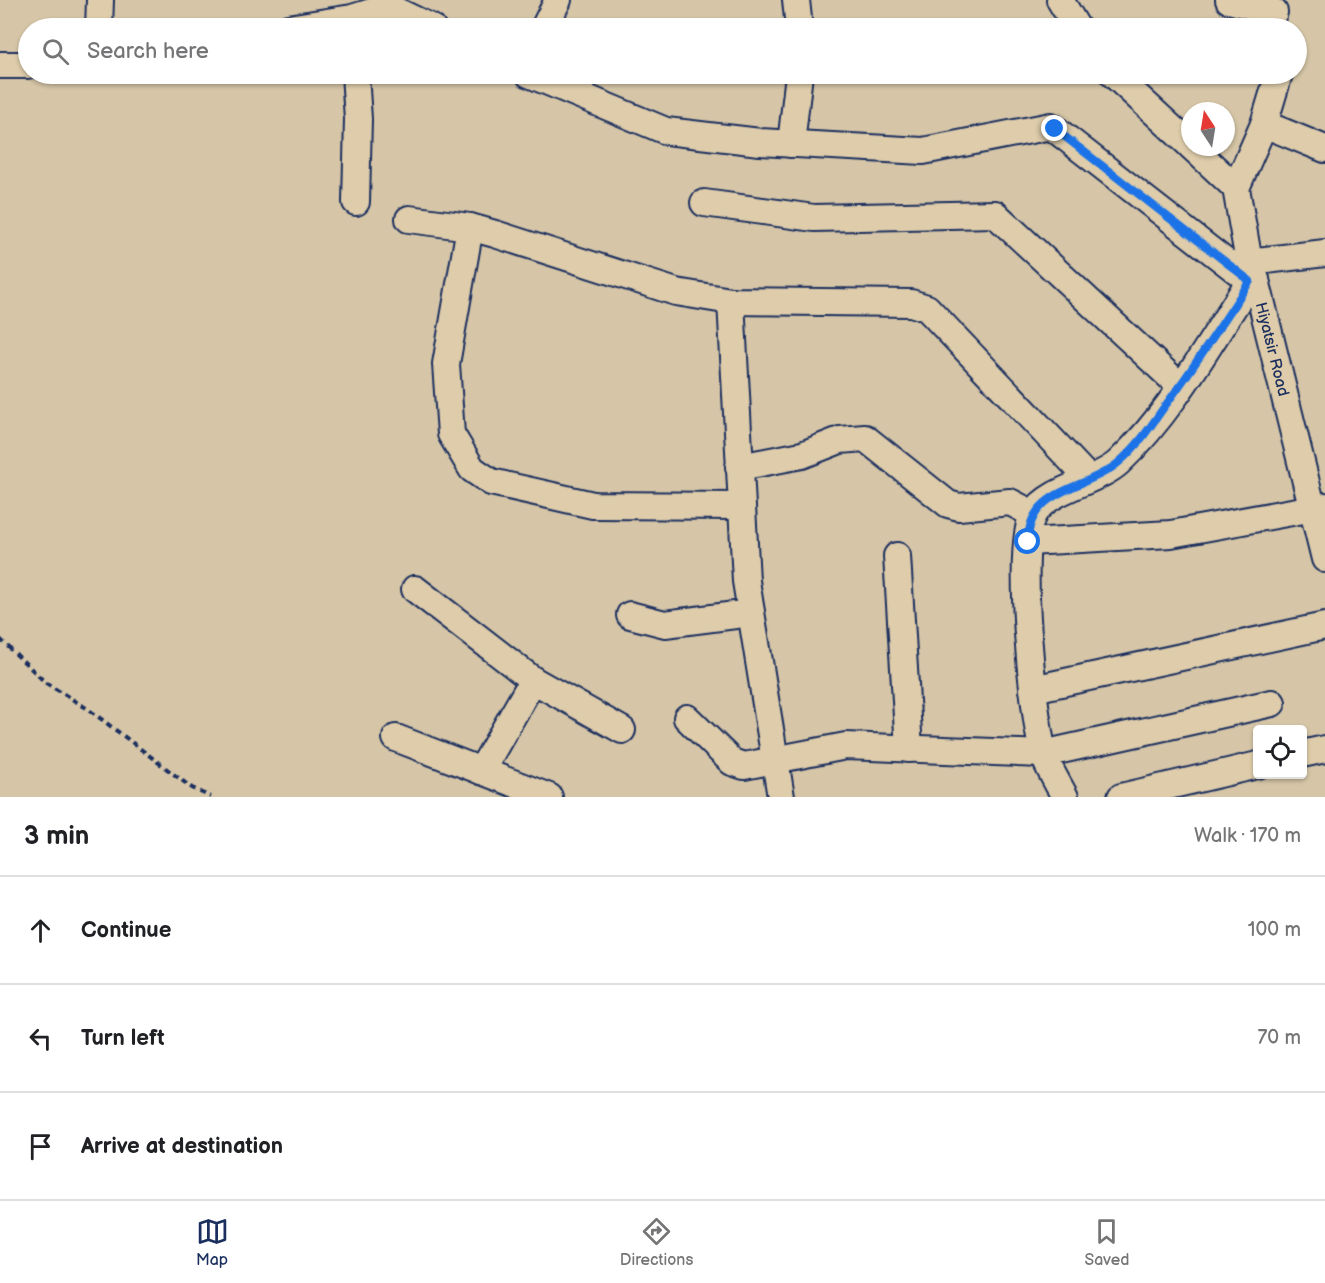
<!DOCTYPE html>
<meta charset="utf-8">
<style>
body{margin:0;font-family:"Balsamiq Sans",sans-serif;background:#f2f2f2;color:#202124}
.controls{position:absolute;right:18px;bottom:18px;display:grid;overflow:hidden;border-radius:6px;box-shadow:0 2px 4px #0004}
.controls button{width:54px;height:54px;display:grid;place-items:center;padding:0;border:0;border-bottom:2px solid #e0e0e0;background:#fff;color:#202124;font:30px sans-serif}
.compass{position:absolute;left:1181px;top:102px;width:54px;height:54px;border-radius:50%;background:#fff;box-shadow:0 2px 4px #0004;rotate:348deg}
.stop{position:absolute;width:18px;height:18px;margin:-14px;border:4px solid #1a73e8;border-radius:50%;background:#fff}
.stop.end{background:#1a73e8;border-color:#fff;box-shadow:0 2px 6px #0008}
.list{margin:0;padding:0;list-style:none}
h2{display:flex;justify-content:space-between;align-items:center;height:78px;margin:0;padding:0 24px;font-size:26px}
h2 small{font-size:20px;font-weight:400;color:#757577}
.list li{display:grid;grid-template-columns:39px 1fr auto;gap:18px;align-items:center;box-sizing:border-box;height:108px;padding:0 24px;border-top:2px solid #e0e0e0}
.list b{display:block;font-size:22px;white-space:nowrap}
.list em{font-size:20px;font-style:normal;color:#757577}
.icon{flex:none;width:33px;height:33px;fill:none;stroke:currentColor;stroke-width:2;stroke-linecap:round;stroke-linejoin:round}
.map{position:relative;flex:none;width:1325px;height:797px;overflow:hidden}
.search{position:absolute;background:#fff;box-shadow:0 2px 4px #0004;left:18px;right:18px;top:18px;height:66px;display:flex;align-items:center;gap:15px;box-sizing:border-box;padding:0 21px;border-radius:33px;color:#757577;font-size:22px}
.sheet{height:402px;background:#fff}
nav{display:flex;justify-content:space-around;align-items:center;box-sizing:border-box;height:84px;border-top:2px solid #e0e0e0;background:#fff;font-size:16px;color:#757577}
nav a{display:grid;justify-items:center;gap:3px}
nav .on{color:#1b2f5e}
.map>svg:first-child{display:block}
</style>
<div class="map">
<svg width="1325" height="797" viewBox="0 0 1325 797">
<rect width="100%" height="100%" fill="#d6c6a7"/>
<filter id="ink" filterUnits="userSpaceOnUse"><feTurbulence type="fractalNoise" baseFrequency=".0167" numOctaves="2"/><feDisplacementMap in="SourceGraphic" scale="12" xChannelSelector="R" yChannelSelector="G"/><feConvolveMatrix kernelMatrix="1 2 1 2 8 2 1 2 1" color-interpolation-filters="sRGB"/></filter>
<g filter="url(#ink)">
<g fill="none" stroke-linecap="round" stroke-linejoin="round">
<defs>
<g id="street">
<polyline points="796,0 799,28"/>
<polyline points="1060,0 1077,28"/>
<polyline points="1229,0 1274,12"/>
<polyline points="99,28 100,0"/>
<polyline points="288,28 352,18 388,7 432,28"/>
<polyline points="544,28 558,0"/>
<polyline points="0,65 28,65"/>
<polyline points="355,74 358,119 356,202"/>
<polyline points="529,74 666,131 760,142 923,151 1051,126 1250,281"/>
<polyline points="1113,74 1190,145"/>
<polyline points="1279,74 1264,124 1236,188 1249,262 1256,280 1325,559"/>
<polyline points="1264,124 1325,149"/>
<polyline points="791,144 799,74"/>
<polyline points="1192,147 1236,188"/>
<polyline points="704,203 814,218 995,214 1180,386"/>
<polyline points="409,219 470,227 495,234 676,292 731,301 911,303 927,308 1089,479"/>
<polyline points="470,227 446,364 451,434 472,469 491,482 593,505 741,506"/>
<polyline points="1249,262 1325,253"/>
<polyline points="731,301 746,581 781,797"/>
<polyline points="739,467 802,455 840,440 865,438 948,504 959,507 1010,502 1033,514"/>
<polyline points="1028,542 1171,534 1325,506"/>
<polyline points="897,556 909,749"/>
<polyline points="415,589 533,680 622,730"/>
<polyline points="630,615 665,624 751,613"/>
<polyline points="1033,689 1325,626"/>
<polyline points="687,718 732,762 744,766 846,746 1043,754 1272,703"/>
<polyline points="396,738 549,797"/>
<polyline points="1302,754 1325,749"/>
<polyline points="481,771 533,680"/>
<path d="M1065 797C1058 783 1047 767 1043 752 1033 713 1015 543 1034 513 1050 488 1098 482 1119 462 1172 412 1210 342 1250 281L1256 280"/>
<polyline points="1121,797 1258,765"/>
</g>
</defs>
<use href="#street" stroke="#1b2f5e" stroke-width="30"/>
<polyline stroke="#1b2f5e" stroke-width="4" stroke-dasharray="6 4.5" stroke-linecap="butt" points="0,639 46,683 88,709 192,788 211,797"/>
<use href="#street" stroke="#deccaa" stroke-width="26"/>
</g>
</g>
<g fill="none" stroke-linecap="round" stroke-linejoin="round" filter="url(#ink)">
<path stroke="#1a73e8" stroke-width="8" d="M1028 542C1028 488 1086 490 1118 463 1136 448 1149 429 1162 410 1193 369 1221 325 1250 281L1055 129"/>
</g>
<g text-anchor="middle" stroke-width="4.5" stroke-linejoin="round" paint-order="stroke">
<g font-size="16" fill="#1b2f5e" stroke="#deccaa">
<text transform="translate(1273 349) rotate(76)" y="6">Hiyatsir Road</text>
</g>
</g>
</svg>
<div class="controls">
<button><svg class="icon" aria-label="locate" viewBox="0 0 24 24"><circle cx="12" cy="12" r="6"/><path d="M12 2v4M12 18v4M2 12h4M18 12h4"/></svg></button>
</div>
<svg class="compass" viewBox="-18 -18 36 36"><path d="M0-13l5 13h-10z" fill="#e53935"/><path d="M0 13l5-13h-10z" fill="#757577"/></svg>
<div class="stop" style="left:1028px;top:542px"></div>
<div class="stop end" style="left:1055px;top:129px"></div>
<div class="search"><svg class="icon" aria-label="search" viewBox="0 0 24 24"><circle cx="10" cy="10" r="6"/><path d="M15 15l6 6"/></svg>Search here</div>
</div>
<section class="sheet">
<h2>3 min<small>Walk · 170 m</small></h2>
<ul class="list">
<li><svg class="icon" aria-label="ahead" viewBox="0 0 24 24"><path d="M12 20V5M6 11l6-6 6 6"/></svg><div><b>Continue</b></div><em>100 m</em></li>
<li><svg class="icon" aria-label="left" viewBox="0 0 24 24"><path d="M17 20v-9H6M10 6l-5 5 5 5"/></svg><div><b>Turn left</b></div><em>70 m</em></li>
<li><svg class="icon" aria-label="arrive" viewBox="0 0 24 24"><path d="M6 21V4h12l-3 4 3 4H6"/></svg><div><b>Arrive at destination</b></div></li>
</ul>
</section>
<nav>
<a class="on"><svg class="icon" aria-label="map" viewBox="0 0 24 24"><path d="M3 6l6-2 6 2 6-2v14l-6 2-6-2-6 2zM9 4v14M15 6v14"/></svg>Map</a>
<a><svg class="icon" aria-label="directions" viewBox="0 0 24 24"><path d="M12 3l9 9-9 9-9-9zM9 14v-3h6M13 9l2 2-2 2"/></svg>Directions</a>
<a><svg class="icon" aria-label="saved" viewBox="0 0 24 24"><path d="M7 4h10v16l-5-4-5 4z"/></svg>Saved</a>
</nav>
